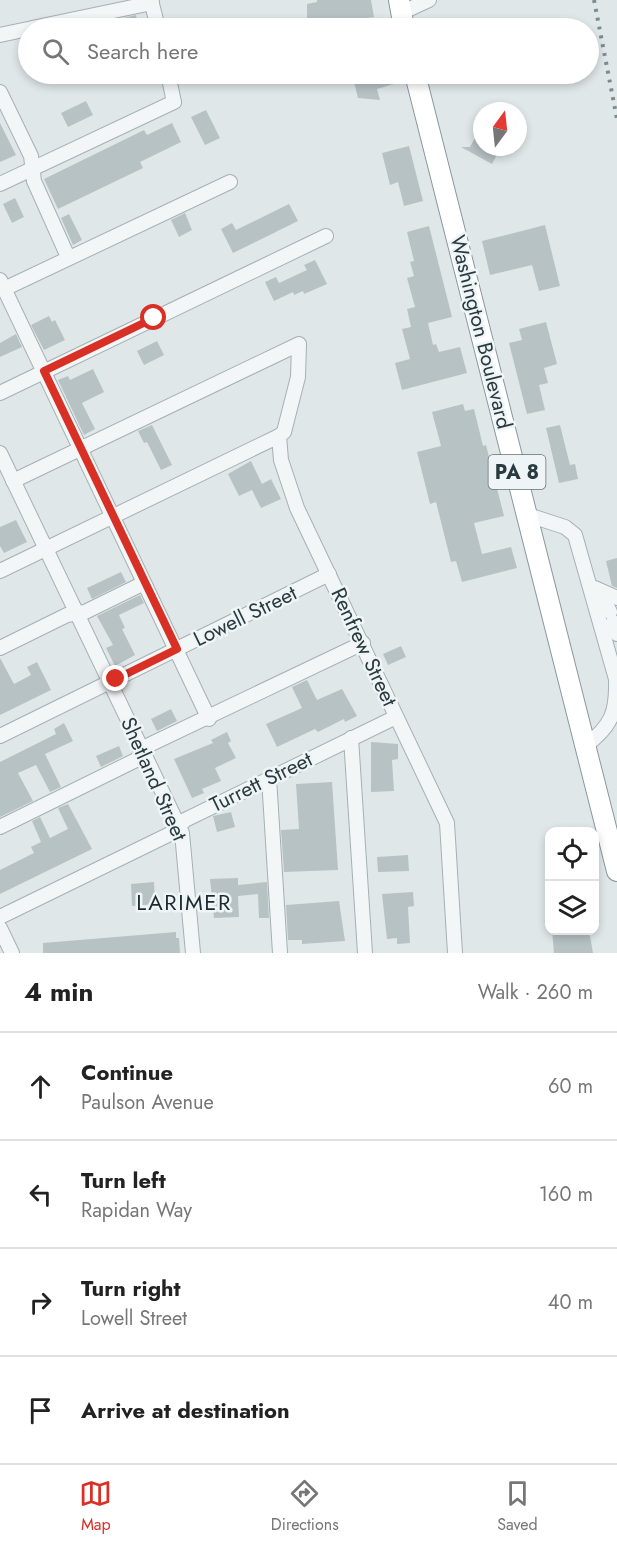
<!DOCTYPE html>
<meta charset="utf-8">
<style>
body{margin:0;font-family:Jost,sans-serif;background:#f6f6f6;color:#222}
.controls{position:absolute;right:18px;bottom:18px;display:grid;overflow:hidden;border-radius:12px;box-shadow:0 3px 9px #0003}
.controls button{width:54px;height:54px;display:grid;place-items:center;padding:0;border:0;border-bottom:2px solid #e0e0e0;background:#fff;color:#222;font:30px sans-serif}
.compass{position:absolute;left:473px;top:102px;width:54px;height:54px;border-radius:50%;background:#fff;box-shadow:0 3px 9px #0003;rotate:15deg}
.stop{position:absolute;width:18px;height:18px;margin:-14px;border:4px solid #d93025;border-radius:50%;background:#fff}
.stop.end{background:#d93025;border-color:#fff;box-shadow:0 2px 6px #0008}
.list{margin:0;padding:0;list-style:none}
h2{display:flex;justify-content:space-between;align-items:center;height:78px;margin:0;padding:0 24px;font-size:26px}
h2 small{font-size:20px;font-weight:400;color:#767676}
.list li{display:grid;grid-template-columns:39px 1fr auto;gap:18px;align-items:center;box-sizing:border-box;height:108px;padding:0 24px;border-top:2px solid #e0e0e0}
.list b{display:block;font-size:22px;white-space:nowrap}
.list p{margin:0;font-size:20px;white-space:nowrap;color:#767676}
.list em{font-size:20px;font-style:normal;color:#767676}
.icon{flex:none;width:33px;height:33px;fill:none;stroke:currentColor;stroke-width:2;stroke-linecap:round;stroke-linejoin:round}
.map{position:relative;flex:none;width:617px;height:953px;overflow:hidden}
.search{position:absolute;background:#fff;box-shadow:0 3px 9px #0003;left:18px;right:18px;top:18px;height:66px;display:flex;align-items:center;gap:15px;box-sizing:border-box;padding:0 21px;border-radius:33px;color:#767676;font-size:22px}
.sheet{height:510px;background:#fff}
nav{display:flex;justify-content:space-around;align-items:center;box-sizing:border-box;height:84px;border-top:2px solid #e0e0e0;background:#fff;font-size:16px;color:#767676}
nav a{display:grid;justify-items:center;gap:3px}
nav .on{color:#d93025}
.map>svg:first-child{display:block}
</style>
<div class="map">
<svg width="617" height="953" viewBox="0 0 617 953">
<rect width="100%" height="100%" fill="#e0e7e9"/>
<g fill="#b7c2c5">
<polygon points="317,0 371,0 374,17 340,22 341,28 307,28 307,4 317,2"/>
<polygon points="136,15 139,28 93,28 92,25"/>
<polygon points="352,74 391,74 394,84 377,89 380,100 358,98"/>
<polygon points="86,101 93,115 68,127 61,113"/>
<polygon points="206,110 220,138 205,145 191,117"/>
<polygon points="0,123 16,155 0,162"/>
<polygon points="172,123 181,142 140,162 143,168 58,209 44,179 144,130 147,135"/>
<polygon points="482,125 482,147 501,147 492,164 461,147 470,147"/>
<polygon points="409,146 423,201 404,206 398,182 390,185 382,153"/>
<polygon points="15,198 24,217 12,223 3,204"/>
<polygon points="289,204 298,221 233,253 221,229 232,223 236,230"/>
<polygon points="185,213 192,230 179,237 171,220"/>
<polygon points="69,214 82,240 73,245 61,218"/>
<polygon points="545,225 560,286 539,291 532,265 490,275 482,241"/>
<polygon points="429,226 452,317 428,323 433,345 436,344 439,352 460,347 467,373 402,390 395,363 410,359 402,329 411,327 407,309 415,307 407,278 414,276 410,262 414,261 407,232"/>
<polygon points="315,260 327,284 304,294 303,291 294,295 293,292 274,301 265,282 276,277 279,283 307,270 304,265"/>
<polygon points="49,316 52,322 55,320 65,340 44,350 31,325"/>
<polygon points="546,322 557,364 544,368 548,383 539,385 545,410 527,414 509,343 522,340 519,329"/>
<polygon points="16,334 22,347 0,357 0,343"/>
<polygon points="157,341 164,355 144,365 137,351"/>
<polygon points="93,369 104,392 82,403 95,429 84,435 58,380 68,376 70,380"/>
<polygon points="463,404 465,411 474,409 483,446 486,445 504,516 474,523 482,554 511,547 517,568 462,582 456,561 451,562 436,502 430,504 417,452 441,446 432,412"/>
<polygon points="152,425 172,465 161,470 147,442 144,443 138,431"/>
<polygon points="560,425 570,465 575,464 578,479 559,483 546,428"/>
<polygon points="251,461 262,484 271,479 281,499 261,508 252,490 239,496 228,474"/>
<polygon points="16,520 27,542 4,553 0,546 0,527"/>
<polygon points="617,558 617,588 612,586 606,561"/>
<polygon points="121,572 126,582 92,599 87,588"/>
<polygon points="140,595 144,603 119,615 125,628 122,629 135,655 115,666 106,648 113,645 97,616"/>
<polygon points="401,646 406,657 388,665 383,654"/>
<polygon points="0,658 14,684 31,675 27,667 37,662 51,690 0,715"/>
<polygon points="307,680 317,700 342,689 357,716 345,722 344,719 318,732 315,729 277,747 266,724 302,708 292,687"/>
<polygon points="171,709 177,721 157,731 151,719"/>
<polygon points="64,723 73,741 45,754 61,787 50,792 36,765 18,773 33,801 0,817 0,762 56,734 54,729"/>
<polygon points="227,732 231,741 228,743 236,758 215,768 221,781 202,789 204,793 192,798 174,759 213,743 211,740"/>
<polygon points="371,742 398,744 398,759 392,760 394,791 371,792"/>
<polygon points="119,746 123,756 101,767 96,756"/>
<polygon points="332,782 338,870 284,872 281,830 299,829 296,784"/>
<polygon points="68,804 92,849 0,894 0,870 34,853 31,847 41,842 32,821 40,817 50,838 68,829 58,808"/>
<polygon points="231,812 235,827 217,832 213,816"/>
<polygon points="408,855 409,871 378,872 377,857"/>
<polygon points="238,878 238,885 267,882 269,918 259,918 258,894 238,896 239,917 214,918 210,879"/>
<polygon points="154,882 155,904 132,906 131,884"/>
<polygon points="413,892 414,906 408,907 410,943 397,944 397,938 387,939 382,894"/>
<polygon points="339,901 345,941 302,944 302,940 288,940 286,905"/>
<polygon points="552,930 589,930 593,953 554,953"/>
<polygon points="176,932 176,938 179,938 180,953 43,953 43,943"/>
</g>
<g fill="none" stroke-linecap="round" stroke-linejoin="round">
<defs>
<g id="minor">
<polyline points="151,0 158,28"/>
<polyline points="401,13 429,0"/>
<polyline points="32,28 152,3"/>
<polyline points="0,35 28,29"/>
<polyline points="0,92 31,156 34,181 68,257"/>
<polyline points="0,184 174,102 168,74"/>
<polyline points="0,280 209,719"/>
<polyline points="4,289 230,182"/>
<polyline points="0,393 326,236"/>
<polyline points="0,453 182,833 193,953"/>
<polyline points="13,481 299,344 298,377 284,432 279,436 281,460 297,508 447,823 455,953"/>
<path d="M528 515 565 527 575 535 616 679C617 711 612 726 586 745"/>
<polyline points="0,571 279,436"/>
<polyline points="592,588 603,598 610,612"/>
<polyline points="595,588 617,598"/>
<polyline points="613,622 617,634"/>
<polyline points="0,648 67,615 85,612 144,583"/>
<polyline points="0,736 329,574"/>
<polyline points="351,738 365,953"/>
<polyline points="269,778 280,953"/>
<polyline points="0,827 136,760 149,745 363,643"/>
<polyline points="0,917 172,833 185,820 396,717"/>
<polyline points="0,928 12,953"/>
</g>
<g id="highway">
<polyline points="399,0 404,28"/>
<polyline points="415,74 617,871"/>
</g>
</defs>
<use href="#minor" stroke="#a5b0b3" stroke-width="16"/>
<use href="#highway" stroke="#87999f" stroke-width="22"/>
<use href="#minor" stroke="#f3f6f7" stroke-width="14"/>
<use href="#highway" stroke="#fff" stroke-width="20"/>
<polyline stroke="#7a8c92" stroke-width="4" stroke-dasharray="3 6" stroke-linecap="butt" points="594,0 617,119"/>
</g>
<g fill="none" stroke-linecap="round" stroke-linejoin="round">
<polyline stroke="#d93025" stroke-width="8" points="116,679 177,649 44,371 154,318"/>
</g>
<g text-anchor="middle" stroke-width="5" stroke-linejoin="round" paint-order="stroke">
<rect fill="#eff5f6" stroke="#647277" stroke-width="1.5" x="488.5" y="455" width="57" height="34" rx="4.5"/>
<g font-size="20" font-weight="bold" fill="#293a40">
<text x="517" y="479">PA 8</text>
</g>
<g font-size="21" fill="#293a40" stroke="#eff5f6">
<text transform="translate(481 332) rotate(76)" y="7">Washington Boulevard</text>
<text transform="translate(245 616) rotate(-26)" y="7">Lowell Street</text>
<text transform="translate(364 647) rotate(65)" y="7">Renfrew Street</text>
<text transform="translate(154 779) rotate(66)" y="7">Shetland Street</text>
<text transform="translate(261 782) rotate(-26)" y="7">Turrett Street</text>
</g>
<g font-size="22" letter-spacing="1.5" fill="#1b2a31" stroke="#eff5f6">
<text x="184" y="910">LARIMER</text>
</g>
</g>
</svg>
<div class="controls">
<button><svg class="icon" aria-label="locate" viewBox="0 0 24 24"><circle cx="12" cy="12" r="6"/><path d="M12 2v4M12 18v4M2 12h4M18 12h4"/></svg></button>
<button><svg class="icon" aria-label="layers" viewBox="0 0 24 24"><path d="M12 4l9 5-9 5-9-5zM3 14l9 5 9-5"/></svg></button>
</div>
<svg class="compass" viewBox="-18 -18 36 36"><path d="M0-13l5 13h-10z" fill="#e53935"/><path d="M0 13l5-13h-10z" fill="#767676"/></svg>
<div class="stop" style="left:154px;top:318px"></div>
<div class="stop end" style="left:116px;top:679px"></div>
<div class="search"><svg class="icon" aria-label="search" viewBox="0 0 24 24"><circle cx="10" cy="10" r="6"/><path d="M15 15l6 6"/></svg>Search here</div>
</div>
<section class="sheet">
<h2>4 min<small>Walk · 260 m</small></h2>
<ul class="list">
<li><svg class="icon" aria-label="ahead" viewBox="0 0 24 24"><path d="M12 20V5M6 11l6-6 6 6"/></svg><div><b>Continue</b><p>Paulson Avenue</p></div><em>60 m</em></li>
<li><svg class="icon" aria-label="left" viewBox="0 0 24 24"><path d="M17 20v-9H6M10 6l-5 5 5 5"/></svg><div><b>Turn left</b><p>Rapidan Way</p></div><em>160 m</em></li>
<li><svg class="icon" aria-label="right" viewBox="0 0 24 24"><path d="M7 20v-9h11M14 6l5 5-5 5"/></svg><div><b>Turn right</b><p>Lowell Street</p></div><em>40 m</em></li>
<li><svg class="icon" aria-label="arrive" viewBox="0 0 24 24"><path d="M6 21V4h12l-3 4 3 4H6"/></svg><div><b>Arrive at destination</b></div></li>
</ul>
</section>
<nav>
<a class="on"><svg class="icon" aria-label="map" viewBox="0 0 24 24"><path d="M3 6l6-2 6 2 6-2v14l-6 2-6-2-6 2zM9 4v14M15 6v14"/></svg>Map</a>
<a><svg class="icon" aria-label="directions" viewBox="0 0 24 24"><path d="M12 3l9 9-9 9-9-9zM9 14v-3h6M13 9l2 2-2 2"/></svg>Directions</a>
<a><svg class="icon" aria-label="saved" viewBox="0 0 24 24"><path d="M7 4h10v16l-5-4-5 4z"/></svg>Saved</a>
</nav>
